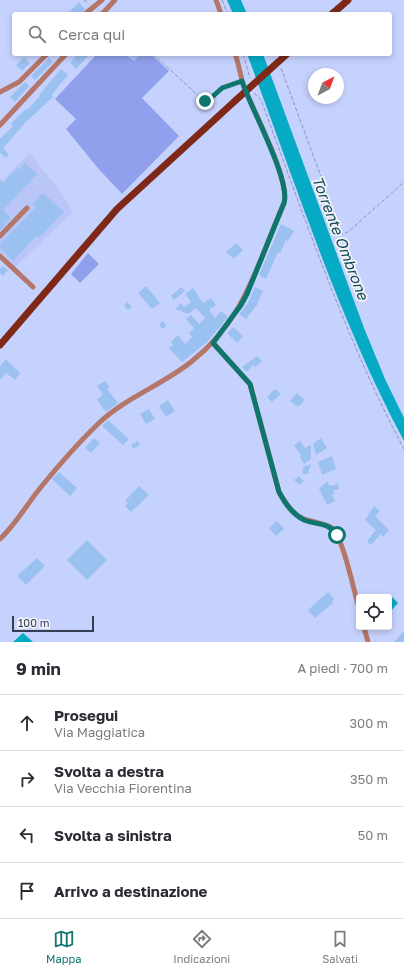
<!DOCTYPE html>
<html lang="it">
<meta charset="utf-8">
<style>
body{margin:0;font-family:"Golos Text",sans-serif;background:#f7f7f7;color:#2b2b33}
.controls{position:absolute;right:12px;bottom:12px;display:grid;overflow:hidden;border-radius:4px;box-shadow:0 2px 6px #0003}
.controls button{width:36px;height:36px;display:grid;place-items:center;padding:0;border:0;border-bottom:1px solid #e1e1e2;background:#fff;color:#2b2b33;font:20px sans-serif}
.compass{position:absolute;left:308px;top:68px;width:36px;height:36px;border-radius:50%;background:#fff;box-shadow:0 2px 6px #0003;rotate:41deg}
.scale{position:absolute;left:12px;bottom:10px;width:82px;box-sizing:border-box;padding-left:4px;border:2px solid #353b51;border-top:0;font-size:11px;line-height:14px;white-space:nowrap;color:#353b51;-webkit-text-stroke:3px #f3f4fa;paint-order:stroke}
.stop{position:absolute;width:12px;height:12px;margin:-9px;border:3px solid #0f766e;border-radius:50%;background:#fff}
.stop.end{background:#0f766e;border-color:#fff;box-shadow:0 1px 4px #0008}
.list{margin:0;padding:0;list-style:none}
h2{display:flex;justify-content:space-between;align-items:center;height:52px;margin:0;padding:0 16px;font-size:17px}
h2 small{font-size:13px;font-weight:400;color:#7c7c81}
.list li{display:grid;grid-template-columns:26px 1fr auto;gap:12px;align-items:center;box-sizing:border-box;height:56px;padding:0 16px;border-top:1px solid #e1e1e2}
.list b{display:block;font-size:15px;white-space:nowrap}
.list p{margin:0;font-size:13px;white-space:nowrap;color:#7c7c81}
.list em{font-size:13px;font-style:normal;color:#7c7c81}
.icon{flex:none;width:22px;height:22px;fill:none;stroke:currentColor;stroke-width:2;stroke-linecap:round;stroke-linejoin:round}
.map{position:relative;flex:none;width:404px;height:642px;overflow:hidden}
.search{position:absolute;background:#fff;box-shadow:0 2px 6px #0003;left:12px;right:12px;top:12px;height:44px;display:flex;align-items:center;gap:10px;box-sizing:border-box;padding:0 14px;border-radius:4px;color:#7c7c81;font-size:15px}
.sheet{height:276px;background:#fff}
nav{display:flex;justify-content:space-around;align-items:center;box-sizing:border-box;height:56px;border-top:1px solid #e1e1e2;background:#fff;font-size:11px;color:#7c7c81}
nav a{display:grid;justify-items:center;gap:2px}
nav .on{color:#0f766e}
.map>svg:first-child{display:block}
</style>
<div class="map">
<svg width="404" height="642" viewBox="0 0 404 642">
<rect width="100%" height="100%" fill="#c6d2fe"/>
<polygon fill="#b9c6f7" points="30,153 62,194 73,212 12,270 0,259 0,178 3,180"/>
<g fill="#90a0ec">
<polygon points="97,54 130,54 128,56 134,61 140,54 151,54 169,71 142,98 179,136 122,194 97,167 66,129 76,119 55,99"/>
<polygon points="88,253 99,264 80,283 71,274"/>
</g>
<g fill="#06aac4">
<polygon points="227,0 241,0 247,14 233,14"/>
<path d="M247 54H263L364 328 385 379 404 418V441C338 318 296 184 247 54Z"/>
<polygon points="390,595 398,603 389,613 388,597"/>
<polygon points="23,633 33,642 13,642"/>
</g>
<g fill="#9bc1f0">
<polygon points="79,2 85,9 81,14 73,14 70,11"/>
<polygon points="78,54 90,54 76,69 70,63"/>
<polygon points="127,54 140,54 134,60"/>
<polygon points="24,57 30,63 22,71 16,65"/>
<polygon points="49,58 53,62 35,80 31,76"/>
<polygon points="61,69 68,75 57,88 52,95 53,97 26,122 5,146 3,149 9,154 6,158 0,153 0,139 13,126 11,124 18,116 26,109 27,110 40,96 39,95"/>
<polygon points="25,82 29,86 15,102 10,97"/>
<polygon points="25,163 37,174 3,210 11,218 0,230 0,180 3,183 17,168 19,170"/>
<polygon points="43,193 64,212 39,238 36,236 13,261 0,248 0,244 36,207 32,204"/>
<polygon points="281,224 294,231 288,241 286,240 280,253 278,252 266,279 259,275"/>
<polygon points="236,243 243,250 234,259 226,252"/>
<polygon points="3,266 8,270 3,276 0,273 0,269"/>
<polygon points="146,286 160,303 152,309 138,293"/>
<polygon points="181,287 185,291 174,300 171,296"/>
<polygon points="255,287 263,291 257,305 246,319 239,314 248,303"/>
<polygon points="193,288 203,303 211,298 216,305 209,310 215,318 221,311 228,317 207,342 182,362 169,348 173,345 171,342 178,335 185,344 192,337 189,333 194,328 186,319 191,315 199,324 205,318 196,308 188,314 175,309 181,303 184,307 191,302 185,294"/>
<polygon points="127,302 132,307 128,310 124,306"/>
<polygon points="163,321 167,326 162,329 159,324"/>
<polygon points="233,327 243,336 237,343 227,333"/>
<polygon points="257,356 262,361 255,367 253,365 247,372 242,367"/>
<polygon points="6,359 20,373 15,380 6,373 0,380 0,366"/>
<polygon points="105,381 110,387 107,389 118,403 106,412 97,400 103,394 97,386"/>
<polygon points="275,389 281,394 272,402 267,397"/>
<polygon points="297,393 305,400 298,407 290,401"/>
<polygon points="168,400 175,411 166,417 159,406"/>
<polygon points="149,409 155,419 146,424 140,414"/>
<polygon points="108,420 129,439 123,445 102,426"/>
<polygon points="94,438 100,443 91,453 85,448"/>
<polygon points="321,438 327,448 316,455 313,444"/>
<polygon points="138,441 140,445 133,449 131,445"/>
<polygon points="300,441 305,448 311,445 311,459 304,464 300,457 301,455 294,445"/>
<polygon points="332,456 336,469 322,475 318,462"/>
<polygon points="311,464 308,474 302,474 303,467"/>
<polygon points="59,472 77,488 70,496 52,479"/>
<polygon points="299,476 304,481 300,485 294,480"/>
<polygon points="327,481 330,486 338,484 339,489 333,491 335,494 332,495 335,501 327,505 319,489"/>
<polygon points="139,486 149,495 131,512 125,506 128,503 125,501"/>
<polygon points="374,506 380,511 375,516 389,530 383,537 381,534 371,545 367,541 376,530 365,520"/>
<polygon points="277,521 284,529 276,536 269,528"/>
<polygon points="87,540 107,560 87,580 67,560"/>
<polygon points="37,558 45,566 26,585 17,576"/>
<polygon points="328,592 334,599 332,602 333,603 315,618 308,610"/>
<polygon points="404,631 404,642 394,642"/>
</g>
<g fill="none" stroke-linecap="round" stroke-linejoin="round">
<g stroke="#8b95b8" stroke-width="1" stroke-dasharray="4 2" stroke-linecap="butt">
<polyline points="84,0 89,4"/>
<polyline points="222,0 228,14"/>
<polyline points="153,54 203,100 208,100 222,88 237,83"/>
<polyline points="243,54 250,78"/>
<polyline points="281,68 342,234 348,232 404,182"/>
<path d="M254 93 261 100C305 218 345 338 404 449"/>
</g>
<g stroke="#b37668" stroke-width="5">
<polyline points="216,0 221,14"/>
<polyline points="85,14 102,0"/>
<polyline points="102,14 115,0"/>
<polyline points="0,92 19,82 47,54"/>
<polyline points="0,125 66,54"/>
<polyline points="0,236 27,208"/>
<polyline points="0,256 33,287"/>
<path d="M213 343 250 384 279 492C287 506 295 518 311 521 318 523 326 524 332 528 343 537 354 592 359 608"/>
<path d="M0 539C16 524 27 504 41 487 59 465 79 442 100 422 127 397 162 385 191 362 246 319 257 264 284 203 291 180 252 109 243 84 240 74 239 64 235 54"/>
<polyline points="364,627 368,642"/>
</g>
<g stroke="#7e2917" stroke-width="7">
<polyline points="332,14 348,0"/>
<polyline points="0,345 117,209 236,100"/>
</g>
<polyline stroke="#7e2917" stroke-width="7" points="236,100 287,54"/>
</g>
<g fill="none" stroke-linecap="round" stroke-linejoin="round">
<path stroke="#0f766e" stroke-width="5" d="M205 101 210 99 222 88 242 81C250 107 291 180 284 203L247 294 241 305 213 343 250 384 279 492C285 503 292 514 304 520 316 525 329 522 337 535"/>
</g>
<g text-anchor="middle" stroke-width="3.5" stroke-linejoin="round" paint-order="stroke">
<g font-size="15" font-style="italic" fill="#104a55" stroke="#f3f4fa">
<text transform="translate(340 238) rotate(69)" y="5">Torrente Ombrone</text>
</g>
</g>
</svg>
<div class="controls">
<button><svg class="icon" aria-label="locate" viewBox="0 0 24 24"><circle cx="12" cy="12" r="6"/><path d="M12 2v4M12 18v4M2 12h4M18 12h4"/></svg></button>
</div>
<svg class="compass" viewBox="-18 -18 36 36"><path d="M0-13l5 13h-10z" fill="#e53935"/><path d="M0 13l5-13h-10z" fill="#7c7c81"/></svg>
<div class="scale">100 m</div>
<div class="stop" style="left:337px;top:535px"></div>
<div class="stop end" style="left:205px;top:101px"></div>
<div class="search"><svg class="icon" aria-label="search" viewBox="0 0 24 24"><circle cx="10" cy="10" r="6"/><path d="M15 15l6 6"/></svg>Cerca qui</div>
</div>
<section class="sheet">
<h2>9 min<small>A piedi · 700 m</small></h2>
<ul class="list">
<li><svg class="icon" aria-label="ahead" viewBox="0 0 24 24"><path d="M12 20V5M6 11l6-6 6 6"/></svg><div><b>Prosegui</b><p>Via Maggiatica</p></div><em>300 m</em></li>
<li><svg class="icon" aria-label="right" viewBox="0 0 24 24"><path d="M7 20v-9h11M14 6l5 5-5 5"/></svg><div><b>Svolta a destra</b><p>Via Vecchia Fiorentina</p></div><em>350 m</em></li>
<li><svg class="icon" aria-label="left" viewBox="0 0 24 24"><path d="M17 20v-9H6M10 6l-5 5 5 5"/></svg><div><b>Svolta a sinistra</b></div><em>50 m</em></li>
<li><svg class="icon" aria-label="arrive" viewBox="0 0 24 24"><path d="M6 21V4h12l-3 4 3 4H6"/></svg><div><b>Arrivo a destinazione</b></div></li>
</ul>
</section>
<nav>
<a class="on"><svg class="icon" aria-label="map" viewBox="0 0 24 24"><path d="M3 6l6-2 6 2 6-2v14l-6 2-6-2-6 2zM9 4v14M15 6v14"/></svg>Mappa</a>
<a><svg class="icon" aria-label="directions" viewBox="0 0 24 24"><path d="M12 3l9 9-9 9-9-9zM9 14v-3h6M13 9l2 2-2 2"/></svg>Indicazioni</a>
<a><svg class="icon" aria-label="saved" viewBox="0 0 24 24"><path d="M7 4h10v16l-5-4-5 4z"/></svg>Salvati</a>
</nav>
